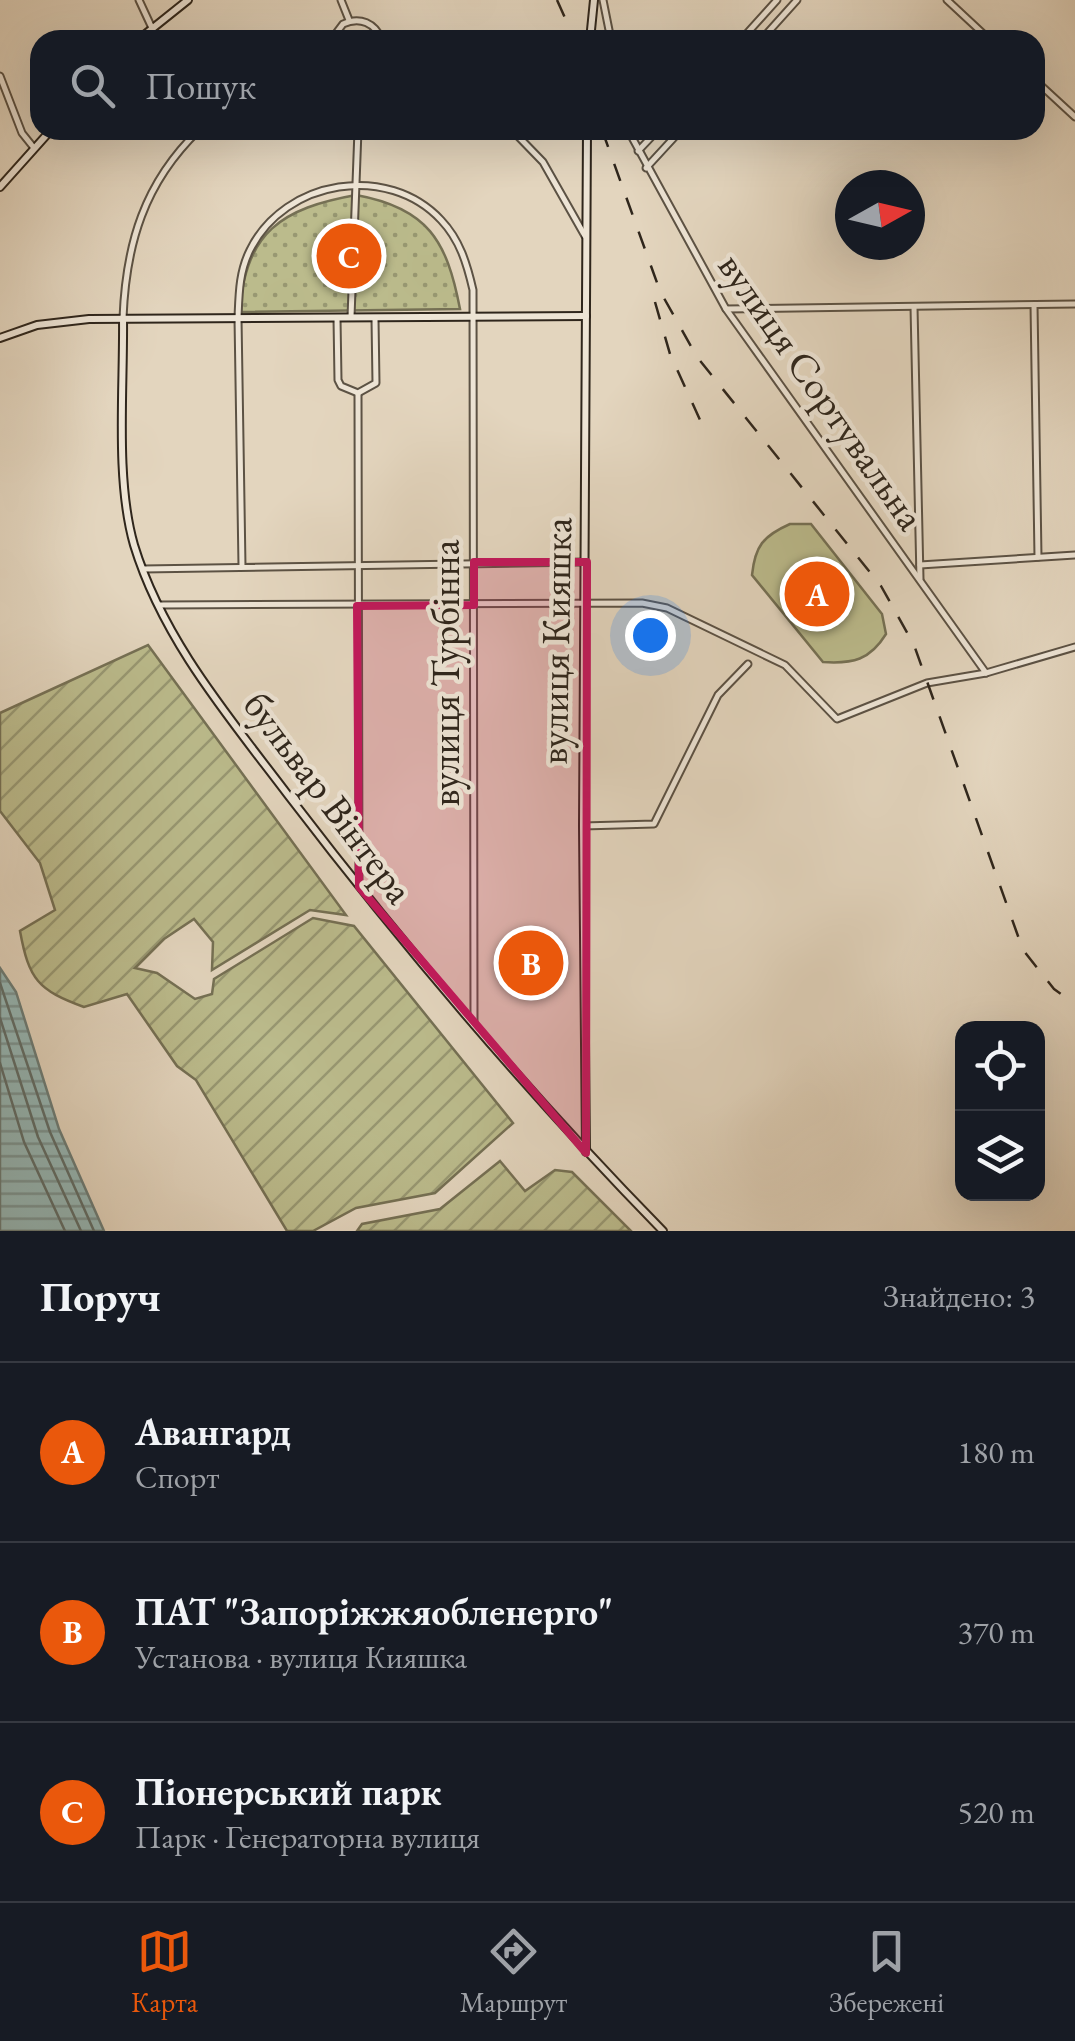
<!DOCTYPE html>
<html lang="uk">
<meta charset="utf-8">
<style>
body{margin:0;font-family:"EB Garamond",serif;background:#20242c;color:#f1f3f6}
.controls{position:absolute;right:30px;bottom:30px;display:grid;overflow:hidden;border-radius:20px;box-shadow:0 10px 40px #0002}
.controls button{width:90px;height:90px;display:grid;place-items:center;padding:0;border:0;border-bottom:2px solid #363941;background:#171b24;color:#f1f3f6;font:50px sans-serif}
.compass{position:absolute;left:835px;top:170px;width:90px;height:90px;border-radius:50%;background:#171b24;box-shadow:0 10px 40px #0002;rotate:82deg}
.you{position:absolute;left:650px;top:635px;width:35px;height:35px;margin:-25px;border:8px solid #fff;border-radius:50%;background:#1a73e8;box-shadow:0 0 0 15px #1a73e833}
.badge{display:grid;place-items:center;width:65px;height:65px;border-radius:50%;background:#ea580c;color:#fff;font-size:32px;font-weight:700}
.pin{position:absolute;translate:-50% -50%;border:5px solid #fff;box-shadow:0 2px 10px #0006}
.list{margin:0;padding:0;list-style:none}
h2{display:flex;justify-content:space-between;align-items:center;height:130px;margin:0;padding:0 40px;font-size:42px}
h2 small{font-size:32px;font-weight:400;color:#9ea1a6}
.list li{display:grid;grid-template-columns:65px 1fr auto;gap:30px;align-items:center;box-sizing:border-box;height:180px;padding:0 40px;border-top:2px solid #363941}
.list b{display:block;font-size:38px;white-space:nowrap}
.list p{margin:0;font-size:32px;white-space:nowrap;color:#9ea1a6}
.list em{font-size:32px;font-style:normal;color:#9ea1a6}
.icon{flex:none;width:55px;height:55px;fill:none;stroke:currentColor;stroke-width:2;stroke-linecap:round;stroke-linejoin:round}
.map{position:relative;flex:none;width:1075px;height:1231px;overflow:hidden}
.search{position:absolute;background:#171b24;box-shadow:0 10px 40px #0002;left:30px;right:30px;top:30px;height:110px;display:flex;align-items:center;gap:25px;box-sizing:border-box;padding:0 35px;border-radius:30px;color:#9ea1a6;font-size:38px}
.sheet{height:670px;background:#171b24}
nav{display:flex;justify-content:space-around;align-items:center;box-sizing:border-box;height:140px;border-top:2px solid #363941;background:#171b24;font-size:28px;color:#9ea1a6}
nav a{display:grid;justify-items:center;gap:5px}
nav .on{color:#ea580c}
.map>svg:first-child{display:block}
</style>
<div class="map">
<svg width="1075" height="1231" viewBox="0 0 1075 1231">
<defs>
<pattern id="grass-dots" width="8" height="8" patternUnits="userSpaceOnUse" patternTransform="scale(2.5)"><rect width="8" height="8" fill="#bbbb8c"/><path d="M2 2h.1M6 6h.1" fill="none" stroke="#989872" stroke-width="1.8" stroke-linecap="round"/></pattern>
<pattern id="garden-furrows" width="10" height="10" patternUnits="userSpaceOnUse" patternTransform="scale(2.5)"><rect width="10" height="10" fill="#bbbb8c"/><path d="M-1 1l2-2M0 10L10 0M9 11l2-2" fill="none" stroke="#989872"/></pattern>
<pattern id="water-rules" width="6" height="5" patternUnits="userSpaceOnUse" patternTransform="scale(2.5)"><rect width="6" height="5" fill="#96b8b7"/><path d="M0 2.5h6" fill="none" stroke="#7b9594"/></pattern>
</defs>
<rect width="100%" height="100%" fill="#e3d5be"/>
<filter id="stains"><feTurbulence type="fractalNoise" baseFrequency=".002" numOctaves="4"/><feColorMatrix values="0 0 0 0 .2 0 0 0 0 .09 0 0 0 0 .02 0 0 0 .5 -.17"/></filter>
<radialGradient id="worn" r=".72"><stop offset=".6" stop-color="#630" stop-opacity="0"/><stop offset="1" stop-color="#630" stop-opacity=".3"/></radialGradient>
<path fill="url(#grass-dots)" stroke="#757054" stroke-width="2.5" d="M356 195C428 208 447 241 460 309L240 312C244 232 283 208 356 195Z"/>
<g fill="url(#garden-furrows)" stroke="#757054" stroke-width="2.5">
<path d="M148 645 346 915 310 910 212 970 213 942 194 919 164 939 135 968 157 973 195 999 212 994 214 979 313 918 354 926 513 1123 435 1193 356 1208 313 1231H287L196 1080 177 1066 127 994 84 1007C38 990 29 980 20 931L55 910 40 863 0 811V713Z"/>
<polygon points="500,1161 525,1191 555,1170 572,1172 631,1231 357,1231 362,1224 440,1209"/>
</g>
<path fill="#bbbb8c" stroke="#757054" stroke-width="2.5" d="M790 524H811L882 614 886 634C870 660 853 664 823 662L752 575C755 546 763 536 790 524Z"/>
<polygon fill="url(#water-rules)" stroke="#6d7e79" stroke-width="2.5" points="0,968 16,992 59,1129 104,1231 0,1231"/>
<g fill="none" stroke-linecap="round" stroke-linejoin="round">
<g stroke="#626f6a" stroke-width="2.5">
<polyline points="0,983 50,1132 94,1231"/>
<polyline points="0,1018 38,1137 81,1231"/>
<polyline points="0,1063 24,1142 65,1231"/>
</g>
<defs>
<g id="street">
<polyline points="139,0 152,28"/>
<polyline points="341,0 349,20"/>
<polyline points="603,0 611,40"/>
<polyline points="947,0 990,40"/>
<path d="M331 40 343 24C360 16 375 23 382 40"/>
<polyline points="741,40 777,0"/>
<polyline points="761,40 797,0"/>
<polyline points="0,76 22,133 34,148"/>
<polyline points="1035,80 1075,117"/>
<polyline points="512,130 543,162 585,236"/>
<polyline points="628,130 726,309 986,673"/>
<polyline points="638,151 658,130"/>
<polyline points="646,168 681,130"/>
<polyline points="1034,305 1038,557"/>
<polyline points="914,307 920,579"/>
<polyline points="726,309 1075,304"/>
<polyline points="351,317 358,130"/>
<path d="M123 318C126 244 144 183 199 130"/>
<polyline points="337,318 338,380 341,386 358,393 376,383 375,319"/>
<polyline points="358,393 359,885"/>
<polyline points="920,565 1075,555"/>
<path d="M242 566 238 318C239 294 239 272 250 250 285 179 388 163 441 220 460 240 467 264 473 290L474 1025"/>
<polyline points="143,569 584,562"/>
<polyline points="159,605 642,603 667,608 785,665 837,719 927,683 986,673 1075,647"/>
<polyline points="583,826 654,824 718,695 748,664"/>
</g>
<g id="secondary">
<polyline points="138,40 188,0"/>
<polyline points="590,40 594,0"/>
<polyline points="0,187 51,130"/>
<path d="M123 318C124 388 115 479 134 545 163 640 229 717 288 795 405 948 528 1093 663 1231"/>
<polyline points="0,338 37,325 89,319 586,316"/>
<polyline points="586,1152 583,826 587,130"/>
</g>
</defs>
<use href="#street" stroke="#5c5244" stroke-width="9"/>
<use href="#secondary" stroke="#2f261c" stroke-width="10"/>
<use href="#street" stroke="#ede4d5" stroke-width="5"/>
<use href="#secondary" stroke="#ede4d5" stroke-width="6"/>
<g stroke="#2f261c" stroke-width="2.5" stroke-dasharray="18 18" stroke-linecap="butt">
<polyline points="557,0 575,40"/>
<polyline points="602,130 660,291 697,357 881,586 914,645 1023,950 1054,989 1075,1004"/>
<polyline points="655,302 670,354 701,422"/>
</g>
</g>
<path fill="#c2185b" fill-opacity="0.2" stroke="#c2185b" stroke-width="8" stroke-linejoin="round" d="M474 562H587L586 1153 359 887 357 606 474 605Z"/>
<g text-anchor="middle" stroke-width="9" stroke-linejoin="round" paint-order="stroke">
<g font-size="40" fill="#2f261c" stroke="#ede4d5">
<text transform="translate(822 391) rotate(55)" y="14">вулиця Сортувальна</text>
<text transform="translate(555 641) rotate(-89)" y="14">вулиця Кияшка</text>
<text transform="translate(445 673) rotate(-90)" y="14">вулиця Турбінна</text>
<text transform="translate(329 797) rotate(53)" y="14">бульвар Вінтера</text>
</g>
</g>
<rect width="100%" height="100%" filter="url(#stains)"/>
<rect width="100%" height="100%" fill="url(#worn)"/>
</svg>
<div class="controls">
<button><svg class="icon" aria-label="locate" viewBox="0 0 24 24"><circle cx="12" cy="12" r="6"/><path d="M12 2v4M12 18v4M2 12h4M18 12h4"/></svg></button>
<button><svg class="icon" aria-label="layers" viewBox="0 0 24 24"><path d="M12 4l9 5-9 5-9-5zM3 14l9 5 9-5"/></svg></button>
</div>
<svg class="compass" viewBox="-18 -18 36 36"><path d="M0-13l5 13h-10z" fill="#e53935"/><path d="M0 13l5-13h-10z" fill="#9ea1a6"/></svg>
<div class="you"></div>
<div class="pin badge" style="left:817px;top:594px">A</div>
<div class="pin badge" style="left:531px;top:963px">B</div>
<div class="pin badge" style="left:349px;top:256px">C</div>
<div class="search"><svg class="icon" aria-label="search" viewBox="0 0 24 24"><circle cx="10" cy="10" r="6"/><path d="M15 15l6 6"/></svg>Пошук</div>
</div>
<section class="sheet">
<h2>Поруч<small>Знайдено: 3</small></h2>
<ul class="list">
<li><span class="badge">A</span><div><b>Авангард</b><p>Спорт</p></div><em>180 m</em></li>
<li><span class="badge">B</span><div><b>ПАТ &quot;Запоріжжяобленерго&quot;</b><p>Установа · вулиця Кияшка</p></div><em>370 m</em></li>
<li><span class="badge">C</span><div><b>Піонерський парк</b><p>Парк · Генераторна вулиця</p></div><em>520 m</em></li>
</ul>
</section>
<nav>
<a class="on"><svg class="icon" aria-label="map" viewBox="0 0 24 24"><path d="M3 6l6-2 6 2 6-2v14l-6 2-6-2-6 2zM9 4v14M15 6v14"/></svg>Карта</a>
<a><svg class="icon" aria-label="directions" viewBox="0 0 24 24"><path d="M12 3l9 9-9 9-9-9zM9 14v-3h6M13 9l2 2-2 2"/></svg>Маршрут</a>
<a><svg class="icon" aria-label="saved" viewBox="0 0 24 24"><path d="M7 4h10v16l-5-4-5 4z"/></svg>Збережені</a>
</nav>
